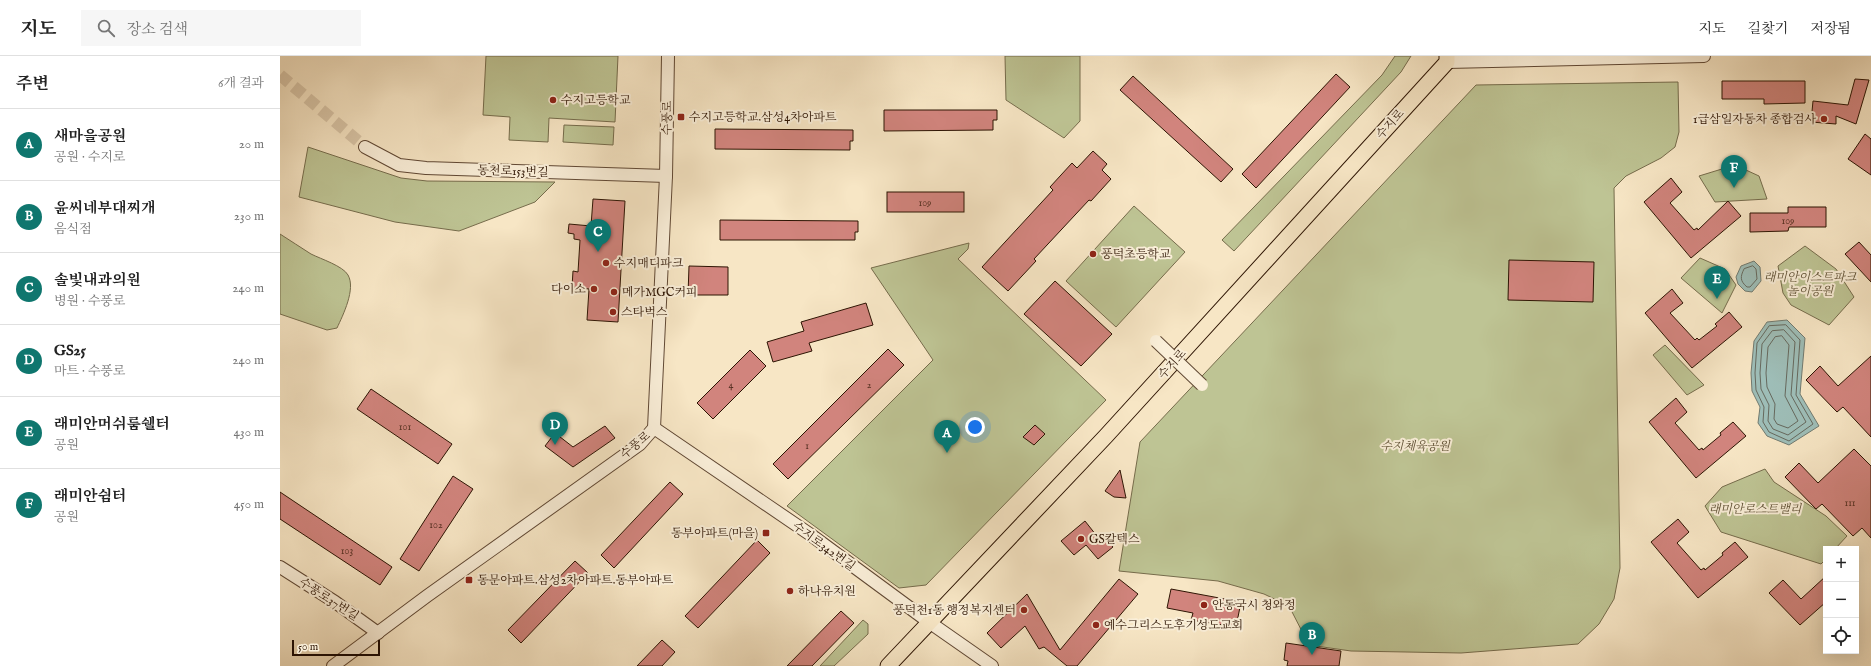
<!DOCTYPE html>
<html lang="ko">
<meta charset="utf-8">
<style>
body{margin:0;font-family:"IM FELL English","Noto Serif KR",serif;background:#f6f6f6;color:#222}
.controls{position:absolute;right:12px;bottom:12px;display:grid;overflow:hidden;border-radius:0px;box-shadow:0 4px 16px #0002}
.controls button{width:36px;height:36px;display:grid;place-items:center;padding:0;border:0;border-bottom:1px solid #e0e0e0;background:#fff;color:#222;font:20px sans-serif}
.scale{position:absolute;left:12px;bottom:10px;width:88px;box-sizing:border-box;padding-left:4px;border:2px solid #2d1403;border-top:0;font-size:11px;line-height:14px;white-space:nowrap;color:#2d1403;-webkit-text-stroke:3px #faefd9;paint-order:stroke}
.you{position:absolute;left:695px;top:371px;width:14px;height:14px;margin:-10px;border:3px solid #fff;border-radius:50%;background:#1a73e8;box-shadow:0 0 0 6px #1a73e833}
.badge{display:grid;place-items:center;width:26px;height:26px;border-radius:50%;background:#0f766e;color:#fff;font-size:13px;font-weight:700}
.pin{position:absolute;translate:-50% -33px;filter:drop-shadow(0 1px 2px #0008)}
.pin::after{content:'';position:absolute;top:21px;width:14px;height:12px;background:inherit;clip-path:polygon(0 0,100% 0,50% 100%)}
.list{margin:0;padding:0;list-style:none}
h2{display:flex;justify-content:space-between;align-items:center;height:52px;margin:0;padding:0 16px;font-size:17px}
h2 small{font-size:13px;font-weight:400;color:#767676}
.list li{display:grid;grid-template-columns:26px 1fr auto;gap:12px;align-items:center;box-sizing:border-box;height:72px;padding:0 16px;border-top:1px solid #e0e0e0}
.list b{display:block;font-size:15px;white-space:nowrap}
.list p{margin:0;font-size:13px;white-space:nowrap;color:#767676}
.list em{font-size:13px;font-style:normal;color:#767676}
.icon{flex:none;width:22px;height:22px;fill:none;stroke:currentColor;stroke-width:2;stroke-linecap:round;stroke-linejoin:round}
.map{position:relative;flex:none;width:1591px;height:610px;overflow:hidden}
header{display:flex;align-items:center;gap:24px;box-sizing:border-box;height:56px;padding:0 20px;background:#fff;border-bottom:1px solid #e0e0e0}
header strong{font-size:19px}
nav{display:flex;gap:22px;margin-inline-start:auto;font-size:14px}
.search{width:280px;height:36px;background:#f6f6f6;display:flex;align-items:center;gap:10px;box-sizing:border-box;padding:0 14px;border-radius:0px;color:#767676;font-size:15px}
main{display:flex}
aside{flex:1;background:#fff}
.map>svg:first-child{display:block}
</style>
<header>
<strong>지도</strong>
<div class="search"><svg class="icon" aria-label="search" viewBox="0 0 24 24"><circle cx="10" cy="10" r="6"/><path d="M15 15l6 6"/></svg>장소 검색</div>
<nav><a>지도</a><a>길찾기</a><a>저장됨</a></nav>
</header>
<main>
<aside>
<h2>주변<small>6개 결과</small></h2>
<ul class="list">
<li><span class="badge">A</span><div><b>새마을공원</b><p>공원 · 수지로</p></div><em>20 m</em></li>
<li><span class="badge">B</span><div><b>윤씨네부대찌개</b><p>음식점</p></div><em>230 m</em></li>
<li><span class="badge">C</span><div><b>솔빛내과의원</b><p>병원 · 수풍로</p></div><em>240 m</em></li>
<li><span class="badge">D</span><div><b>GS25</b><p>마트 · 수풍로</p></div><em>240 m</em></li>
<li><span class="badge">E</span><div><b>래미안머쉬룸쉘터</b><p>공원</p></div><em>430 m</em></li>
<li><span class="badge">F</span><div><b>래미안쉼터</b><p>공원</p></div><em>450 m</em></li>
</ul>
</aside>
<div class="map">
<svg width="1591" height="610" viewBox="0 0 1591 610">
<rect width="100%" height="100%" fill="#f7e6c5"/>
<filter id="stains"><feTurbulence type="fractalNoise" baseFrequency=".005" numOctaves="4"/><feColorMatrix values="0 0 0 0 .2 0 0 0 0 .09 0 0 0 0 .02 0 0 0 .5 -.17"/></filter>
<radialGradient id="worn" r=".72"><stop offset=".6" stop-color="#630" stop-opacity="0"/><stop offset="1" stop-color="#630" stop-opacity=".3"/></radialGradient>
<g fill="#bec494" stroke="#766c4c">
<polygon points="206,0 338,0 335,66 269,62 268,86 229,84 230,61 203,59"/>
<polygon points="725,0 800,0 800,65 784,82 726,44"/>
<polygon points="1115,0 1131,0 1121,16 954,195 942,184 1102,19"/>
<polygon points="1398,26 1399,76 1395,91 1381,102 1346,120 1334,132 1340,512 1334,543 1319,568 1298,588 1181,597 1071,595 1029,589 1009,550 984,538 938,525 839,515 860,386 1196,29"/>
<polygon points="284,69 334,71 333,89 283,86"/>
<polygon points="28,91 121,122 147,125 275,126 255,146 179,175 115,166 19,141"/>
<polygon points="1455,109 1479,120 1487,143 1435,146 1419,120"/>
<polygon points="854,150 905,196 836,271 786,225"/>
<path d="M0 178C10 185 21 191 31 198 41 203 63 210 68 219 76 233 63 259 57 272L47 274 0 258Z"/>
<polygon points="689,187 688,193 678,203 826,344 646,529 619,532 507,450 653,304 591,212"/>
<polygon points="1525,190 1556,213 1574,241 1549,269 1511,249 1503,237 1498,210"/>
<polygon points="1420,202 1445,213 1456,229 1442,257 1401,222"/>
<polygon points="1385,289 1424,329 1407,339 1373,299"/>
<polygon points="1485,413 1494,426 1546,460 1567,480 1555,493 1546,493 1546,503 1541,508 1441,476 1425,450 1442,431"/>
<polygon points="583,564 588,568 588,578 554,610 540,610"/>
</g>
<g fill="#9ebeb8" stroke="#717a70">
<polygon points="1474,205 1480,211 1481,225 1472,236 1465,235 1458,228 1456,221 1461,210"/>
<polygon points="1507,264 1525,282 1520,338 1539,370 1509,389 1487,380 1478,367 1480,351 1472,335 1471,317 1474,285 1487,266"/>
</g>
<g fill="none" stroke-linecap="round" stroke-linejoin="round">
<g stroke="#66695e" stroke-width="1">
<path d="M1473 210 1476 213 1477 223 1470 231H1467C1460 225 1460 221 1464 213Z"/>
<polygon points="1506,269 1520,284 1516,339 1533,368 1509,385 1489,376 1483,366 1484,351 1476,334 1475,317 1477,287 1489,270"/>
<polygon points="1504,274 1515,286 1511,339 1526,366 1508,379 1493,373 1488,365 1489,349 1481,333 1480,317 1482,288 1492,275"/>
<polygon points="1502,280 1509,289 1505,340 1518,365 1508,372 1497,368 1494,363 1495,348 1487,331 1486,317 1488,291 1495,281"/>
</g>
</g>
<g fill="#d1847d" stroke="#2d1403">
<polygon points="1056,18 1070,31 976,132 962,118"/>
<polygon points="853,20 953,113 941,126 840,34"/>
<polygon points="1575,23 1589,24 1576,68 1556,60 1556,68 1531,66 1533,45 1568,49"/>
<polygon points="1442,25 1525,25 1525,47 1484,48 1484,43 1442,43"/>
<polygon points="604,54 717,54 717,64 713,64 713,74 604,75"/>
<polygon points="435,73 573,74 573,85 570,85 570,94 435,93"/>
<polygon points="1585,78 1591,83 1591,119 1568,103"/>
<polygon points="813,95 827,108 822,114 831,123 811,145 809,144 754,203 756,205 728,235 702,211 773,134 770,131 792,107 797,112"/>
<polygon points="1391,122 1402,136 1390,147 1414,174 1417,172 1418,174 1448,145 1461,160 1411,202 1364,146"/>
<rect x="607" y="136" width="77" height="20"/>
<polygon points="313,143 345,145 338,266 307,264 309,233 292,231 293,215 298,216 300,184 294,183 294,178 288,177 289,168 311,170"/>
<polygon points="1508,151 1546,151 1546,171 1509,171 1508,175 1470,176 1470,157 1508,157"/>
<polygon points="440,164 578,165 578,176 575,176 575,184 440,184"/>
<polygon points="1579,186 1591,199 1591,226 1565,198"/>
<polygon points="1229,204 1314,206 1313,246 1228,244"/>
<polygon points="409,210 448,211 448,239 408,239"/>
<polygon points="775,225 832,278 801,310 744,258"/>
<polygon points="1392,233 1403,247 1390,257 1415,284 1417,282 1419,284 1437,270 1435,268 1449,256 1462,271 1412,312 1365,257"/>
<polygon points="586,247 593,269 529,287 532,295 493,306 487,286 524,275 521,266"/>
<polygon points="608,293 624,309 508,423 493,408"/>
<polygon points="470,294 486,310 433,363 417,347"/>
<polygon points="1591,300 1591,381 1563,351 1557,356 1526,324 1540,310 1558,330"/>
<polygon points="91,333 172,388 158,408 77,353"/>
<polygon points="1396,342 1407,356 1395,367 1419,394 1422,392 1423,394 1441,379 1440,377 1453,366 1466,380 1416,422 1369,366"/>
<polygon points="755,369 765,378 754,389 743,381"/>
<polygon points="325,370 335,382 293,411 265,390 275,377 293,391"/>
<polygon points="1574,393 1591,410 1591,482 1582,472 1573,480 1542,448 1536,453 1505,421 1519,407 1538,427"/>
<polygon points="840,414 846,442 834,441 825,435"/>
<polygon points="173,420 193,433 139,515 120,503"/>
<polygon points="390,426 403,438 334,512 321,499"/>
<polygon points="0,436 112,511 100,529 0,463"/>
<polygon points="1398,463 1409,476 1397,487 1421,514 1424,512 1425,514 1443,499 1442,497 1455,486 1468,501 1418,542 1371,486"/>
<polygon points="805,465 820,484 824,481 833,491 818,503 806,489 794,499 781,485"/>
<polygon points="477,484 490,497 418,572 405,560"/>
<polygon points="295,505 308,517 241,587 228,574"/>
<polygon points="1546,520 1546,546 1520,569 1489,537 1503,524 1521,543"/>
<polygon points="839,523 858,538 797,610 787,610 764,591 759,593 745,570 721,592 707,577 747,538 780,594"/>
<polygon points="891,533 961,546 956,571 911,564 913,557 887,552"/>
<polygon points="561,555 574,567 532,610 507,610"/>
<polygon points="382,584 395,596 382,610 357,610"/>
<polygon points="1006,587 1061,595 1059,610 1007,610 1008,605 1004,604"/>
</g>
<g fill="none" stroke-linecap="round" stroke-linejoin="round">
<polyline stroke="#d9c6a8" stroke-width="12" stroke-dasharray="12 6" stroke-linecap="butt" points="0,19 85,91"/>
<defs>
<g id="minor">
<polyline points="1167,6 1424,0"/>
<polyline points="85,91 119,109 146,112 386,120"/>
<polyline points="374,372 531,479 649,566 712,610"/>
<polyline points="0,511 55,546 98,577"/>
<polyline points="53,610 147,540 360,388 374,372 386,120 388,0"/>
</g>
<polyline id="major" points="608,610 826,380 1167,6 1167,0"/>
</defs>
<use href="#minor" stroke="#604834" stroke-width="14"/>
<use href="#major" stroke="#2d1403" stroke-width="17"/>
<use href="#minor" stroke="#faefd9" stroke-width="12"/>
<use href="#major" stroke="#f7e6c5" stroke-width="15"/>
<defs>
<polyline id="minor-bridge" points="876,285 922,329"/>
</defs>
<use href="#minor-bridge" stroke="#604834" stroke-width="14" stroke-linecap="butt"/>
<use href="#minor-bridge" stroke="#faefd9" stroke-width="12"/>
</g>
<g fill="#8f2418" stroke="#faefd9" stroke-width="1.5">
<circle cx="273" cy="44" r="4"/>
<rect x="397" y="57" width="8" height="8" rx="2"/>
<circle cx="1544" cy="63" r="4"/>
<circle cx="813" cy="198" r="4"/>
<circle cx="326" cy="207" r="4"/>
<circle cx="314" cy="233" r="4"/>
<circle cx="334" cy="236" r="4"/>
<circle cx="333" cy="256" r="4"/>
<rect x="482" y="473" width="8" height="8" rx="2"/>
<circle cx="801" cy="483" r="4"/>
<rect x="185" y="520" width="8" height="8" rx="2"/>
<circle cx="510" cy="535" r="4"/>
<circle cx="924" cy="549" r="4"/>
<circle cx="744" cy="554" r="4"/>
<circle cx="816" cy="569" r="4"/>
</g>
<g text-anchor="middle" stroke-width="4" stroke-linejoin="round" paint-order="stroke">
<g font-size="10" fill="#563022">
<text x="645" y="150">109</text>
<text x="1508" y="168">109</text>
<text x="451" y="332">4</text>
<text x="589" y="332">2</text>
<text x="125" y="374">101</text>
<text x="527" y="393">1</text>
<text x="1570" y="450">111</text>
<text x="156" y="472">102</text>
<text x="67" y="498">103</text>
</g>
<g font-size="12" fill="#2d1403" stroke="#faefd9" text-anchor="start">
<text x="281" y="48">수지고등학교</text>
<text x="409" y="65">수지고등학교.삼성4차아파트</text>
<text x="1536" y="67" text-anchor="end">1급삼일자동차 종합검사</text>
<text x="821" y="202">풍덕초등학교</text>
<text x="334" y="211">수지매디파크</text>
<text x="306" y="237" text-anchor="end">다이소</text>
<text x="342" y="240">메가MGC커피</text>
<text x="341" y="260">스타벅스</text>
<text x="478" y="481" text-anchor="end">동부아파트(마을)</text>
<text x="809" y="487">GS칼텍스</text>
<text x="197" y="528">동문아파트.삼성2차아파트.동부아파트</text>
<text x="518" y="539">하나유치원</text>
<text x="932" y="553">안동국시 청와정</text>
<text x="736" y="558" text-anchor="end">풍덕천1동 행정복지센터</text>
<text x="824" y="573">예수그리스도후기성도교회</text>
</g>
<g font-size="12" fill="#2d1403" stroke="#faefd9">
<text transform="translate(387 62) rotate(-89)" y="4">수풍로</text>
<text transform="translate(1110 68) rotate(-48)" y="4">수지로</text>
<text transform="translate(233 115) rotate(2)" y="4">동천로153번길</text>
<text transform="translate(892 308) rotate(-48)" y="4">수지로</text>
<text transform="translate(355 389) rotate(-40)" y="4">수풍로</text>
<text transform="translate(544 490) rotate(36)" y="4">수지로342번길</text>
<text transform="translate(49 543) rotate(33)" y="4">수풍로37번길</text>
</g>
<g font-size="12" font-style="italic" fill="#605236" stroke="#faefd9">
<text x="1530" y="225">래미안이스트파크<tspan x="1530" dy="14">놀이공원</tspan></text>
<text x="1135" y="394">수지체육공원</text>
<text x="1475" y="457">래미안로스트밸리</text>
</g>
</g>
<rect width="100%" height="100%" filter="url(#stains)"/>
<rect width="100%" height="100%" fill="url(#worn)"/>
</svg>
<div class="controls">
<button>+</button>
<button>−</button>
<button><svg class="icon" aria-label="locate" viewBox="0 0 24 24"><circle cx="12" cy="12" r="6"/><path d="M12 2v4M12 18v4M2 12h4M18 12h4"/></svg></button>
</div>
<div class="scale">50 m</div>
<div class="you"></div>
<div class="pin badge" style="left:667px;top:397px">A</div>
<div class="pin badge" style="left:1032px;top:599px">B</div>
<div class="pin badge" style="left:318px;top:196px">C</div>
<div class="pin badge" style="left:275px;top:389px">D</div>
<div class="pin badge" style="left:1437px;top:243px">E</div>
<div class="pin badge" style="left:1454px;top:132px">F</div>
</div>
</main>
